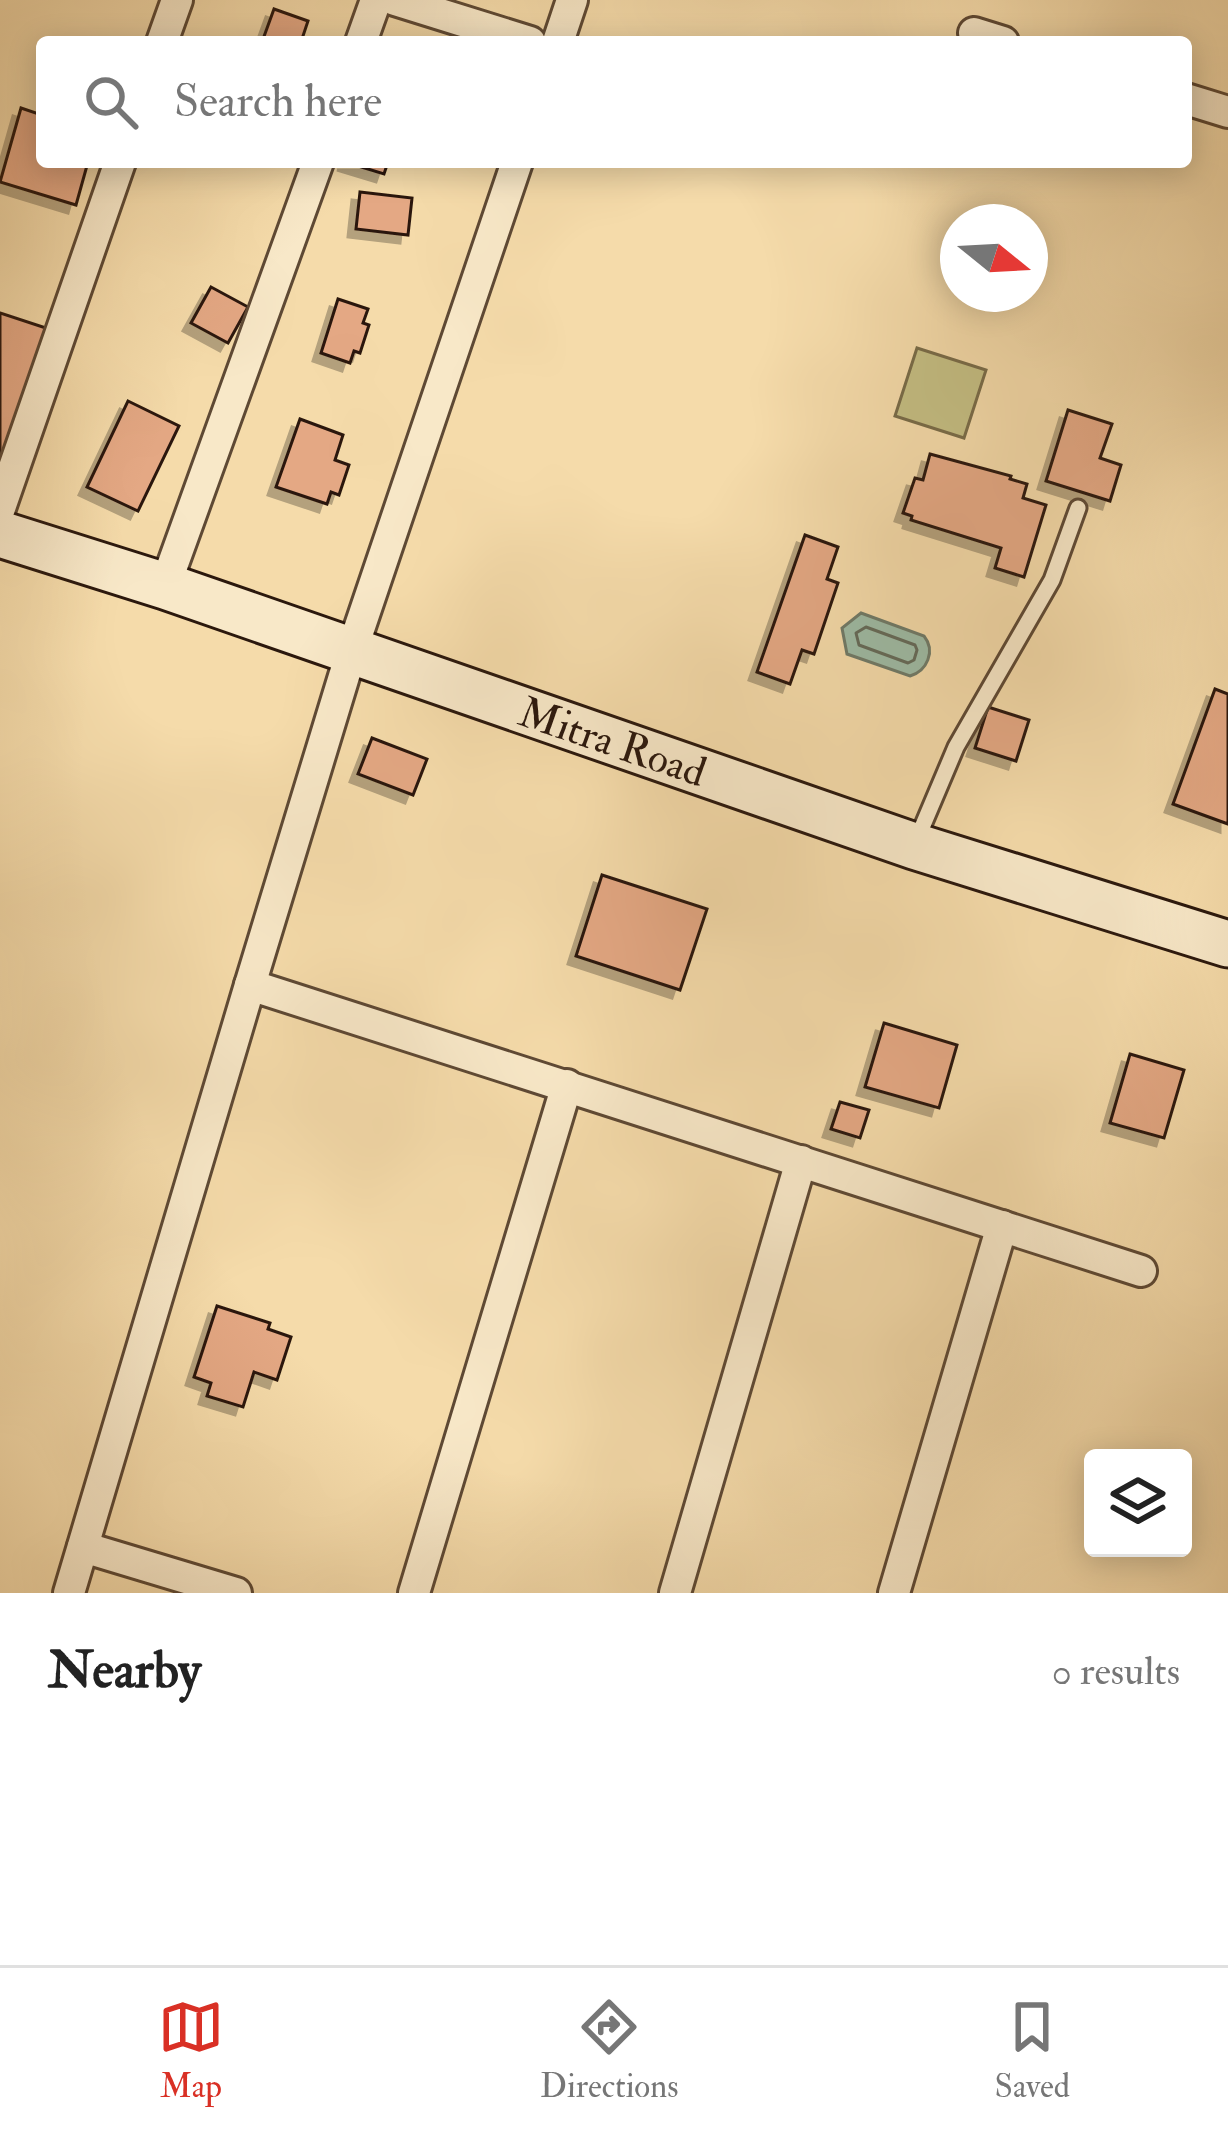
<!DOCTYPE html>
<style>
body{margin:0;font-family:"IM FELL Double Pica",serif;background:#f6f6f6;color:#222}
.controls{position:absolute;right:36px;bottom:36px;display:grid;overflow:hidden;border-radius:12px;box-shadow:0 6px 30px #0003}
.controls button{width:108px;height:108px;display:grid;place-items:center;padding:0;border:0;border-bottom:3px solid #e0e0e0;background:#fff;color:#222;font:60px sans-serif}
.compass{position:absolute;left:940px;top:204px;width:108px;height:108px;border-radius:50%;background:#fff;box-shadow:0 6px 30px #0003;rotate:108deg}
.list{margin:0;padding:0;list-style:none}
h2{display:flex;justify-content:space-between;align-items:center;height:156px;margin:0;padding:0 48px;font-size:51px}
h2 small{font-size:39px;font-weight:400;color:#767676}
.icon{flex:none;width:66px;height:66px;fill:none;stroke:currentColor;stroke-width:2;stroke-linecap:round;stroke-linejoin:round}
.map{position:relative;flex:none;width:1228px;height:1593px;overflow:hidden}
.search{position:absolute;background:#fff;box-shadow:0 6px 30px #0003;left:36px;right:36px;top:36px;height:132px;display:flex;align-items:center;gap:30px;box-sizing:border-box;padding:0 42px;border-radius:12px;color:#767676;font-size:45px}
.sheet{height:372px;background:#fff}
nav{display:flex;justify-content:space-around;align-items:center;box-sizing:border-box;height:168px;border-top:3px solid #e0e0e0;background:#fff;font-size:33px;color:#767676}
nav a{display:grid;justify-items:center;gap:6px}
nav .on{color:#d93025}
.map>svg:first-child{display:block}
</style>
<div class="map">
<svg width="1228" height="1593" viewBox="0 0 1228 1593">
<defs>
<filter id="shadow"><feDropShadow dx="-8" dy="8" stdDeviation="0" flood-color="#0004"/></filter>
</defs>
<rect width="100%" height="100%" fill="#f5dbaa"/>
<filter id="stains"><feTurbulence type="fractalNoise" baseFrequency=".00167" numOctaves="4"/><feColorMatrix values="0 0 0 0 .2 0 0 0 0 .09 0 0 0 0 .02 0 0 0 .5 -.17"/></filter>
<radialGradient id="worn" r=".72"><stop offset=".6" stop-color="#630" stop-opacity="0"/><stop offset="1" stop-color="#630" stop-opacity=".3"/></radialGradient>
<polygon fill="#c4be83" stroke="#786b48" stroke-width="3" points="917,348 986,370 964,438 895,416"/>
<path fill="#9dbba5" stroke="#6f7a68" stroke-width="3" d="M861 613 924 636C936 651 927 671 910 676L847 654 842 628Z"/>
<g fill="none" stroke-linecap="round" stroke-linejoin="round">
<polygon stroke="#646a59" stroke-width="3" points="866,627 915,645 917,650 914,660 908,663 859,645 856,633"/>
</g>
<g fill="#e4a884" stroke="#2b180d" stroke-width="3" filter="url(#shadow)">
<polygon points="274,9 308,21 301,42 262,42"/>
<polygon points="21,108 42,115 42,162 88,162 76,205 0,182"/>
<polygon points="345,162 388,162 384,174"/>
<polygon points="360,192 412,198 408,235 356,229"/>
<polygon points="211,287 248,307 228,343 191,323"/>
<polygon points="338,299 368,309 363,323 369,325 360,353 354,351 350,363 321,353"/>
<polygon points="0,313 55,331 0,501"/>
<polygon points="128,401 179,426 138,511 87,487"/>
<polygon points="1068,410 1112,424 1100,458 1121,465 1110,501 1046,481"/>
<polygon points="300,419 343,435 335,460 349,465 339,495 331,492 327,504 276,487"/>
<polygon points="930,454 1011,476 1010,479 1027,484 1023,498 1046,505 1024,577 995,568 1001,548 911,520 912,516 903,513 915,478 923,480"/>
<polygon points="805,535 838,547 827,579 838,583 814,654 802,650 790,684 757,672"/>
<polygon points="1215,689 1228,694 1228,824 1173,804"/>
<polygon points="988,707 1029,720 1016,761 975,748"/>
<polygon points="372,738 427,759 413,795 358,774"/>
<polygon points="602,875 707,909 680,990 576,956"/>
<polygon points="884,1023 957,1045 939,1108 865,1087"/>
<polygon points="1130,1054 1184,1070 1164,1138 1110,1123"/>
<polygon points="840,1102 869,1110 860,1138 831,1129"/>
<polygon points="217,1306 270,1323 268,1329 291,1337 277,1380 254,1372 243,1407 207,1396 211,1383 194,1377"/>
</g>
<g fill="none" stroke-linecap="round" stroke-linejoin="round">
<defs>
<polyline id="lane" points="915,844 956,747 1052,580 1078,508"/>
<g id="street">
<polyline points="395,0 530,42"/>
<polyline points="974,33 1003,42"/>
<polyline points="162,42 177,0"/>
<polyline points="361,42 376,0"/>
<polyline points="558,42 572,0"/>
<polyline points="1186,99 1228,112"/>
<polyline points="0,508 120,162"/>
<polyline points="165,586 318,162"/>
<polyline points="250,985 352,650 517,162"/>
<polyline points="83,1547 236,1593"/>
<polyline points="69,1593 250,985 1141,1271"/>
<polyline points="414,1593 567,1085"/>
<polyline points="675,1593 801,1161"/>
<polyline points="894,1593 1002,1226"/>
</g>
<polyline id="secondary" points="0,534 165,586 914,846 1228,944"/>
</defs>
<use href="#lane" stroke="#5e4934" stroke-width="21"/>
<use href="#street" stroke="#5e4934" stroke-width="36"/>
<use href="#secondary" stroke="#2b180d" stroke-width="51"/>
<use href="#lane" stroke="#f8e8c8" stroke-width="15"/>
<use href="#street" stroke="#f8e8c8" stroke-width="30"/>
<use href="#secondary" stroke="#f8e8c8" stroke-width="45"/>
</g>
<g text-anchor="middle" stroke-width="9" stroke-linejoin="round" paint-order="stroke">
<g font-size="42" fill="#2b180d" stroke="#f8e8c8">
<text transform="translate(613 741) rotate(19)" y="15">Mitra Road</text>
</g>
</g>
<rect width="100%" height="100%" filter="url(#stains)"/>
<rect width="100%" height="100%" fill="url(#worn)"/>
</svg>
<div class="controls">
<button><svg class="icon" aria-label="layers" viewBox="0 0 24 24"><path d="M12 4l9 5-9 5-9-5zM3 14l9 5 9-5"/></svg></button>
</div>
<svg class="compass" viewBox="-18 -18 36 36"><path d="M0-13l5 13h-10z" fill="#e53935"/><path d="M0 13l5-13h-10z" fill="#767676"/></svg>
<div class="search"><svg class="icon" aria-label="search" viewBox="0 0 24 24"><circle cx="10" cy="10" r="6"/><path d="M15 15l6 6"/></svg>Search here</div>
</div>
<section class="sheet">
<h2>Nearby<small>0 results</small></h2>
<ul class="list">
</ul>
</section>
<nav>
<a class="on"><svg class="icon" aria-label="map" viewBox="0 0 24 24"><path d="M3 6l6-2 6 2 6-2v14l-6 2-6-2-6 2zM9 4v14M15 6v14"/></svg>Map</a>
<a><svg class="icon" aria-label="directions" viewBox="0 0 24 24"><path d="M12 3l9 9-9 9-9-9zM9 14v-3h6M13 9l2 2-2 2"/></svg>Directions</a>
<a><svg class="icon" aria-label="saved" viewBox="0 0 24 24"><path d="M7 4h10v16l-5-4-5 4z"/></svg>Saved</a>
</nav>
